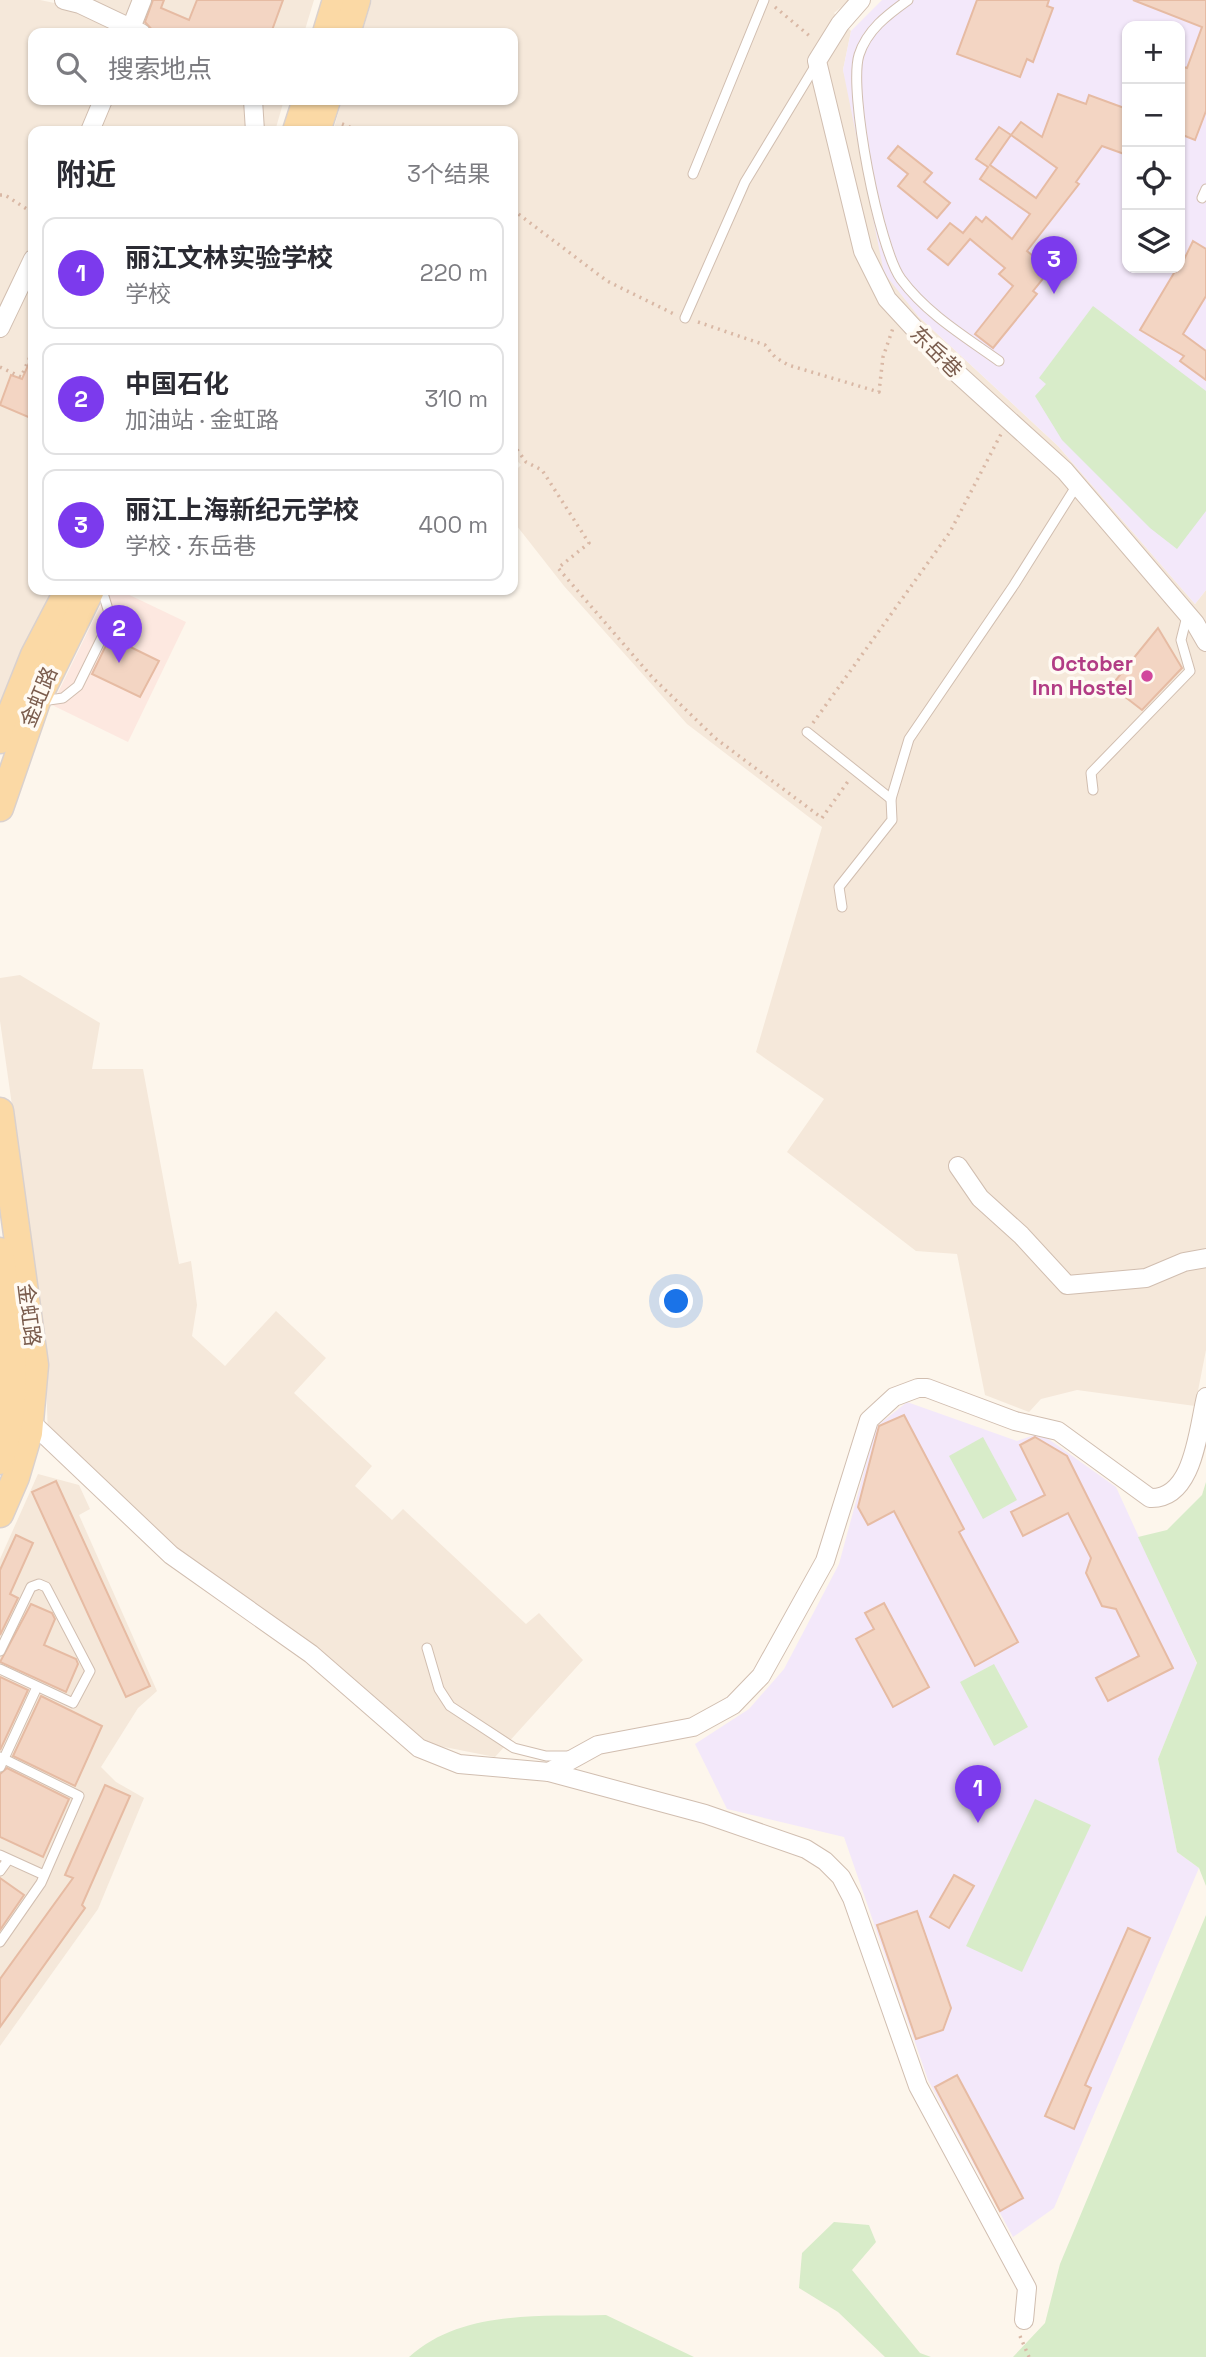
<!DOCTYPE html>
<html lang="zh">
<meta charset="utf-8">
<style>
body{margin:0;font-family:"Space Grotesk","Noto Sans SC",sans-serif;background:#f7f7f7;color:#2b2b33}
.controls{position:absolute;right:21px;top:21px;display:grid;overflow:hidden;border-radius:14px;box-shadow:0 2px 5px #0004}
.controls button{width:63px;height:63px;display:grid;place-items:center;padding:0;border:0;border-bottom:2px solid #e1e1e2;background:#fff;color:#2b2b33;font:35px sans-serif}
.you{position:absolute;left:677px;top:1302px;width:24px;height:24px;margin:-18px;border:5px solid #fff;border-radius:50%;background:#1a73e8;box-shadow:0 0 0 10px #1a73e833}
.badge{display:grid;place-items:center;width:46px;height:46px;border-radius:50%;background:#7c3aed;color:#fff;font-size:23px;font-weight:700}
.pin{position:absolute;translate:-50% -58px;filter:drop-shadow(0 2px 4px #0008)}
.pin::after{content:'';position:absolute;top:37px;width:24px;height:21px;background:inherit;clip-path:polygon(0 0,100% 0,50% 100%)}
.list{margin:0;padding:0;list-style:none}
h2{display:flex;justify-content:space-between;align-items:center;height:91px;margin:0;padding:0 28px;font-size:30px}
h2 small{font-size:23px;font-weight:400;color:#7c7c81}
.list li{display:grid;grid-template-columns:46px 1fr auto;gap:21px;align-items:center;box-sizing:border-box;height:112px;margin:0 14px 14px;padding:0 14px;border:2px solid #e1e1e2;border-radius:14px}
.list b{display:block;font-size:26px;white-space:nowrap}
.list p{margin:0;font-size:23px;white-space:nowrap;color:#7c7c81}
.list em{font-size:23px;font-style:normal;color:#7c7c81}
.icon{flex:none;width:38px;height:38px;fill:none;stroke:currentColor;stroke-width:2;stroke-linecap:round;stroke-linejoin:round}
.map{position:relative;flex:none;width:1206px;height:2357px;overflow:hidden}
.search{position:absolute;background:#fff;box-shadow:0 2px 5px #0004;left:28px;top:28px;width:490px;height:77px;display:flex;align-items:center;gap:18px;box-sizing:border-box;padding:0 24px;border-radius:14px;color:#7c7c81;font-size:26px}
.panel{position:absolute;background:#fff;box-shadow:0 2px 5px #0004;left:28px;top:126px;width:490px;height:469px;border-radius:14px}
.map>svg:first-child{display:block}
</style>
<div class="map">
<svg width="1206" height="2357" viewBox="0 0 1206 2357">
<rect width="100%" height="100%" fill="#fdf6ec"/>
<g fill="#f5e8da">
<polygon points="0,0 40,0 69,6 128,33 33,33 33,100 245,100 247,131 33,131 33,590 56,590 0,703"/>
<polygon points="77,0 314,0 304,33 152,33"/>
<polygon points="372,0 850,0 834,13 851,31 843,70 918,316 1058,446 1195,604 1206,590 1206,1350 1195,1406 1077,1390 1041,1399 1029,1412 985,1395 957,1254 916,1251 787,1152 824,1099 756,1052 822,827 687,724 564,586 513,521 513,473 521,465 513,456 513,131 333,131 342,100 513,100 513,33 362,33"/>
<polygon points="262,100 284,100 275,131 260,131"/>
<polygon points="20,975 100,1023 92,1069 143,1069 179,1264 191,1261 197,1305 192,1336 225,1366 276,1311 326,1358 294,1393 372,1466 355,1486 392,1520 403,1509 526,1624 539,1613 583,1660 495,1757 429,1744 318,1650 181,1560 48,1435 44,1330 0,1021 0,978"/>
<polygon points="38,1474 79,1485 90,1509 79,1515 157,1691 138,1708 101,1767 116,1782 144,1798 98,1909 0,2046 0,1559"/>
</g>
<polygon fill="#fde8e0" points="108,590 119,590 186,622 128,742 52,705"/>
<g fill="#f3e8fa" fill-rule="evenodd">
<path d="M882 0H1206V590L1195 604 1058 446 918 316 884 273 843 70 851 31ZM1127 26H1180V268H1127Z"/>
<polygon points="907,1402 1017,1441 1040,1433 1116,1487 1197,1664 1158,1759 1177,1852 1199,1868 1054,2208 1013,2237 928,2080 844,1837 727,1809 695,1744 749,1709 784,1669 839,1564 876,1427"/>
</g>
<g fill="#d8ecc9">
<polygon points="1093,306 1206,391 1206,511 1177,549 1150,528 1062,440 1035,396 1046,384 1039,378"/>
<polygon points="983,1437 1017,1500 983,1519 949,1456"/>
<polygon points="1206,1482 1206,1886 1199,1868 1177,1852 1158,1759 1197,1663 1138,1537 1167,1530 1202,1495"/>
<polygon points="994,1664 1028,1727 994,1746 960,1682"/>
<polygon points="1035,1799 1091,1825 1022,1972 966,1946"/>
<polygon points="1206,1915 1206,2357 1013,2357 1045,2323 1060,2264"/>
<polygon points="834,2222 869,2225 876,2242 852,2270 920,2353 931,2357 885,2357 838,2312 799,2288 802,2253"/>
<path d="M606 2315 694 2357H409C462 2309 540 2317 606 2315Z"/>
</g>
<g fill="#f3d5c3" stroke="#e6bba3" stroke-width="2" fill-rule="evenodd">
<polygon points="153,0 164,0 161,8 189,20 197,0 283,0 271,33 155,33 145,22"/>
<polygon points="977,0 1049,0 1047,6 1053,8 1033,62 1027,59 1020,77 957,54"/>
<polygon points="1133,0 1206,0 1206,111 1195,140 1180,134 1180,66 1187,68 1202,27"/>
<path d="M1058 94 1086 104 1089 95 1127 109V155L1102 146 1076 182 1079 184 1027 251 1050 270 1033 291 1037 294 993 348 975 334 1013 286 999 274 1005 268 970 239 948 265 928 249 950 223 963 233 976 217 982 222 986 217 1012 239 1030 214 980 179 988 167 976 159 999 127 1011 135 1021 122 1042 137ZM1011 135 1057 168 1036 198 990 165Z"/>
<polygon points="898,146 932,173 924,182 950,203 937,218 898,186 908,174 888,158"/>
<polygon points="1193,241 1206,249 1206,296 1183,334 1206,351 1206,380 1180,361 1184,356 1140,330 1177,268 1180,268"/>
<polygon points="33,354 33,419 0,405 11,375 22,379"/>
<polygon points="1158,628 1182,668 1142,710 1111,686"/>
<polygon points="110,637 159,661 140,697 92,674"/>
<polygon points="904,1415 964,1529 959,1532 1018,1642 975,1666 894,1511 868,1525 858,1507 879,1426"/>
<polygon points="1035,1437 1067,1456 1173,1668 1108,1701 1096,1678 1139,1656 1116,1609 1102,1606 1086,1573 1091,1558 1068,1513 1023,1536 1011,1512 1045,1495 1020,1445"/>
<polygon points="56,1481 150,1686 126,1697 32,1492"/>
<polygon points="16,1535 33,1543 10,1594 18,1598 0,1635 0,1570"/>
<polygon points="884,1603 929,1687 893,1707 856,1639 874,1629 865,1613"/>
<polygon points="31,1604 52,1613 55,1619 44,1645 76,1659 78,1664 66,1692 0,1662"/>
<polygon points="0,1677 28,1690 0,1750"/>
<polygon points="41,1696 102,1726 75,1786 13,1756"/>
<polygon points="7,1768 69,1799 43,1857 0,1837 0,1774"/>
<polygon points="105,1785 130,1796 82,1905 85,1908 0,2027 0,1979 73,1878 65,1875"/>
<polygon points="954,1875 974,1886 949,1928 930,1917"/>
<polygon points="0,1878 24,1895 0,1930"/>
<polygon points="917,1911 951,2008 943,2030 916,2039 877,1925"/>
<polygon points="1128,1928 1150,1938 1085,2085 1091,2088 1074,2129 1045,2116"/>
<polygon points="957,2075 1023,2198 1000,2211 935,2087"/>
</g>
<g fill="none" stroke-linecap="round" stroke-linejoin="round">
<defs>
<g id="lane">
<path d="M908 0C887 15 867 30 859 55 848 91 879 249 901 279 927 314 964 336 999 361"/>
<polyline points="693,174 764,0"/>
<polyline points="1202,198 1206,189"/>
<polyline points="685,318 745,182 817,63"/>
<polyline points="42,701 63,698 78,686 111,619 102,590"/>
<polyline points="807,732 891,799"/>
<polyline points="1093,790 1091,773 1190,671 1181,640 1187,616"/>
<polyline points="842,907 839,887 892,820 891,799 909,739 1014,585 1077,485"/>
<polyline points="427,1648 439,1689 450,1706 514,1748 546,1756 570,1756"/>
<polyline points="0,1651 31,1587 39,1584 46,1587 90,1671 73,1703 0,1669"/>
<polyline points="0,1757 79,1796 41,1883 0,1942"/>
<polyline points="0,1767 37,1687"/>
<polyline points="0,1855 44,1875"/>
<polyline points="0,1871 8,1860"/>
</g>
<g id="street">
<polyline points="64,0 80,4 141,33"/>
<polyline points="861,0 840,24 817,61 863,251 887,299 947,364 1065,471 1195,623 1206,642"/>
<polyline points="129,33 142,0"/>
<polyline points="253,100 255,131"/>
<polyline points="90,131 103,100"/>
<polyline points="0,328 33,259"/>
<polyline points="958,1166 980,1198 1021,1235 1067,1285 1146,1278 1184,1262 1206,1258"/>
<polyline points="30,1421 171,1555 311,1654 419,1748 459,1764 549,1772 705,1814 806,1849 825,1861 841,1877 852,1898 918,2086 1027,2288 1024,2320"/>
<path d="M549 1772 598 1745 693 1727 733 1705 761 1676 825 1561 869 1420 894 1397 918 1388H927L1015 1421 1058 1431 1150 1498C1194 1500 1198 1429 1206 1397"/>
</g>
<g id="primary">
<polyline points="326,33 336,0"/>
<polyline points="347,33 357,0"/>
<polyline points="296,131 306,100"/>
<polyline points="317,131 327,100"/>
<polyline points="0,740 34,655 68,590"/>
<polyline points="0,808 38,698 91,590"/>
<polyline points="0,1111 35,1365 29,1433 16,1477 0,1514"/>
<path d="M0 1251C10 1323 23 1390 0 1461"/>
</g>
</defs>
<use href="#lane" stroke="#d1beb0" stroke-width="11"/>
<use href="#street" stroke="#d1beb0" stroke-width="20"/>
<use href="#primary" stroke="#dad1cd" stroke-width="29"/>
<g stroke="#d9b8a5" stroke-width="3.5" stroke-dasharray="2 5" stroke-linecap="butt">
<polyline points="775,7 812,38"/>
<polyline points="342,124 360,131"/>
<polyline points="0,195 5,195 33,213"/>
<polyline points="513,210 607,281 674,314"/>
<polyline points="698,322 765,345 775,357 788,365 879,392 883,357 893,328"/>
<polyline points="0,367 21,377 30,357 33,358"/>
<polyline points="513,444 526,462 542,470 589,543 558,568 652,677 715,738 822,818 849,780"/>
<polyline points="813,723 950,532 1001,434"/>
<polyline points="1020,2336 1029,2357"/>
</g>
<use href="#lane" stroke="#fff" stroke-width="9"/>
<use href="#street" stroke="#fff" stroke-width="18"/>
<use href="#primary" stroke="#fbd9a5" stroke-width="26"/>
</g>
<circle fill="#d1479c" stroke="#fffaf3" stroke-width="2.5" cx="1147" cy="676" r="7"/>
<g text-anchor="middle" stroke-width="7" stroke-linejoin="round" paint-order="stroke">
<g font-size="21" fill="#7a5c4d" stroke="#fffaf3">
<text transform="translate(936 352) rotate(45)" y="7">东岳巷</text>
<text transform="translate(39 697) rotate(-67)" y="7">金虹路</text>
<text transform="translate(29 1315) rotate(83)" y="7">金虹路</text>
</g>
<g font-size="21" font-weight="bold" fill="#b23c85" stroke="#fffaf3" text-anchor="end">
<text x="1133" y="671">October<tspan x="1133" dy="24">Inn Hostel</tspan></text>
</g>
</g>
</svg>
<div class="controls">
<button>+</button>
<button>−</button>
<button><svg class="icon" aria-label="locate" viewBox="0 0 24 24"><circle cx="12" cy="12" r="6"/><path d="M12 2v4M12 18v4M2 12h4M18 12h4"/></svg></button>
<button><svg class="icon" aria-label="layers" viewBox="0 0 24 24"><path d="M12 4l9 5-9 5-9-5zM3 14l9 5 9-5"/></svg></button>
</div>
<div class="you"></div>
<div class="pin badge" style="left:978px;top:1823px">1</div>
<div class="pin badge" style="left:119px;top:663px">2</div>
<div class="pin badge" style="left:1054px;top:294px">3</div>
<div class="search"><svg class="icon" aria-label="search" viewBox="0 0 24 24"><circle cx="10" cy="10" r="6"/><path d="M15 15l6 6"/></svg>搜索地点</div>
<section class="panel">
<h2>附近<small>3个结果</small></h2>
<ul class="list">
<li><span class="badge">1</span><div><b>丽江文林实验学校</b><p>学校</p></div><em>220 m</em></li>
<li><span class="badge">2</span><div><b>中国石化</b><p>加油站 · 金虹路</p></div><em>310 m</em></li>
<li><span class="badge">3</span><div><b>丽江上海新纪元学校</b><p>学校 · 东岳巷</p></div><em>400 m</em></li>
</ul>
</section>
</div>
